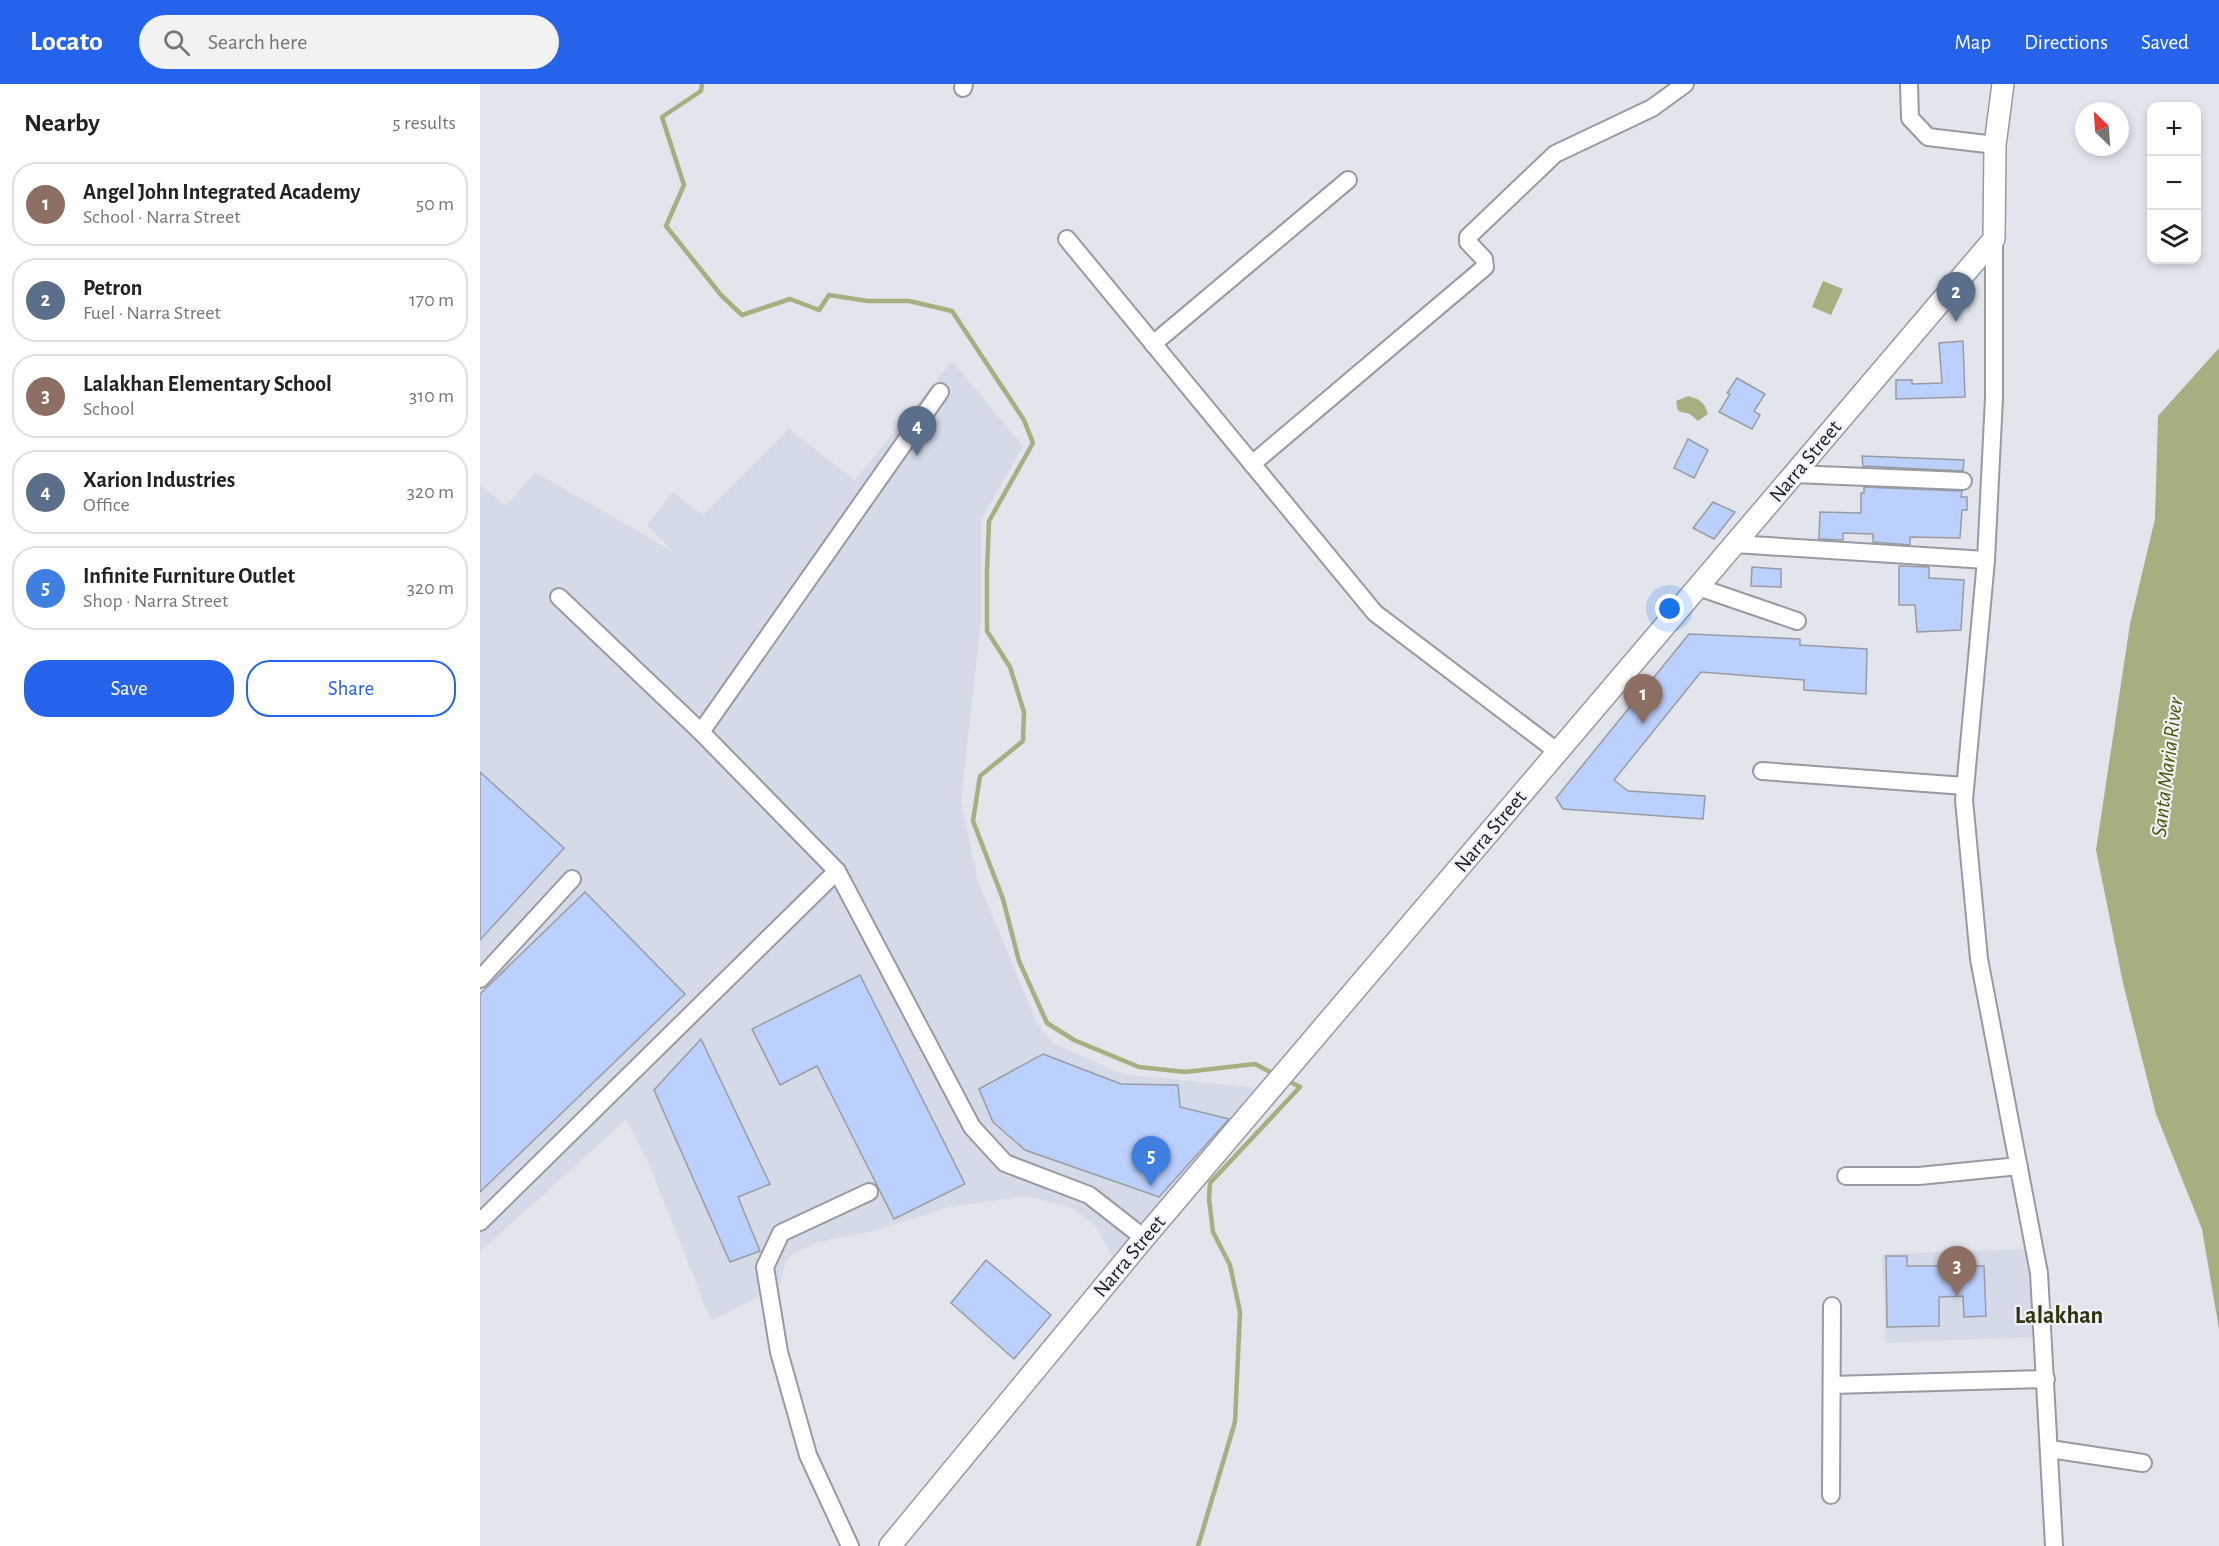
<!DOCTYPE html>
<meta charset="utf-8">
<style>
body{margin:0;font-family:"Alegreya Sans",sans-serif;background:#f2f2f2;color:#222}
.controls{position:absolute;right:18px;top:18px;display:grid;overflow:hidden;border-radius:12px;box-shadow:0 3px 9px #0003}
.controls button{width:54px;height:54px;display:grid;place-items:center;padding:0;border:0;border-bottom:2px solid #e0e0e0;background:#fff;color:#222;font:30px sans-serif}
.compass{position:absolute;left:1595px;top:18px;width:54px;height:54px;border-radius:50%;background:#fff;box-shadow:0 3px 9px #0003;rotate:335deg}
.you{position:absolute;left:1190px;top:525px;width:21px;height:21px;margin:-15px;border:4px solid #fff;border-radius:50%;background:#1a73e8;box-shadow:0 0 0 9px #1a73e833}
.badge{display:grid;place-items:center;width:39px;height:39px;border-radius:50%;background:#2563eb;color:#fff;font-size:20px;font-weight:700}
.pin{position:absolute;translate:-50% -50px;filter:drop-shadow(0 2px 3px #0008)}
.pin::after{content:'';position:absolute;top:32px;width:21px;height:18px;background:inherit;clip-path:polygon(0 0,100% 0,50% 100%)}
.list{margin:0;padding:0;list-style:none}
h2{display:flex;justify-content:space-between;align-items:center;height:78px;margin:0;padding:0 24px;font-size:26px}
h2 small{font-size:20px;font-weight:400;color:#767676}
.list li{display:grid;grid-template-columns:39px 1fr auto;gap:18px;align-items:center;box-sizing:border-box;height:84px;margin:0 12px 12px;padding:0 12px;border:2px solid #e0e0e0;border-radius:24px}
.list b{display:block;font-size:22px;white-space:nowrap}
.list p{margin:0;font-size:20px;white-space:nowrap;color:#767676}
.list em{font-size:20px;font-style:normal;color:#767676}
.actions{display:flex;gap:12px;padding:18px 24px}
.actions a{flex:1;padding:14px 0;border:2px solid #2563eb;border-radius:24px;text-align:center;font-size:21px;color:#2563eb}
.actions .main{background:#2563eb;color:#fff}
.icon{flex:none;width:33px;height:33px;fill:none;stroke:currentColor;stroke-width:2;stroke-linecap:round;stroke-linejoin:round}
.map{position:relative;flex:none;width:1739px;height:1462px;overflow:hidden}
header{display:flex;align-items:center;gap:36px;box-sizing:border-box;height:84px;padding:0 30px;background:#2563eb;color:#fff}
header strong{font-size:28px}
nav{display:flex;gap:33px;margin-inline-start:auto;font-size:21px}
.search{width:420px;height:54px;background:#f2f2f2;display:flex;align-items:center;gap:15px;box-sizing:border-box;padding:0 21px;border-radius:33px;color:#767676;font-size:22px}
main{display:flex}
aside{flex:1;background:#fff}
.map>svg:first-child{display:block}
</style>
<header>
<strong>Locato</strong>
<div class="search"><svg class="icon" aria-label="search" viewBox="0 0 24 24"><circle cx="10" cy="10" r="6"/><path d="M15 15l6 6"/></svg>Search here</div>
<nav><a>Map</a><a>Directions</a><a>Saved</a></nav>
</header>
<main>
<aside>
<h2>Nearby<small>5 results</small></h2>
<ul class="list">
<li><span class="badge" style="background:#8d6e63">1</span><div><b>Angel John Integrated Academy</b><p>School · Narra Street</p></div><em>50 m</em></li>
<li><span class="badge" style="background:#5c6f8a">2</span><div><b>Petron</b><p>Fuel · Narra Street</p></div><em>170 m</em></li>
<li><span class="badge" style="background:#8d6e63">3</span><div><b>Lalakhan Elementary School</b><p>School</p></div><em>310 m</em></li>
<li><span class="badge" style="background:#5c6f8a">4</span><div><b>Xarion Industries</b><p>Office</p></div><em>320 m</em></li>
<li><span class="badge" style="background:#3f7fe0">5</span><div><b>Infinite Furniture Outlet</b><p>Shop · Narra Street</p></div><em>320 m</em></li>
</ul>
<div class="actions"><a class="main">Save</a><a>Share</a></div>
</aside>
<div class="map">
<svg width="1739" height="1462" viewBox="0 0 1739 1462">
<rect width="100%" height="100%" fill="#e2e5ec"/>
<g fill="#d4dae7">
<polygon points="472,277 543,362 501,436 501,536 481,718 498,797 556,937 572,959 642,990 778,1004 634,1176 615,1141 590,1123 545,1112 469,1123 394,1147 338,1158 311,1171 305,1179 300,1202 231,1237 170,1082 146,1036 0,1168 0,401 26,422 55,388 192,467 167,441 193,408 223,431 309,345 375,396"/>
<polygon points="1546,1165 1555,1253 1406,1259 1402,1170"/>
</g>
<g fill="#a6af7f">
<polygon points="1343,197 1363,205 1351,231 1332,223"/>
<polygon points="1739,264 1739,1245 1722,1145 1676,1030 1643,899 1616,766 1650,540 1675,435 1678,332"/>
<path d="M1208 312C1220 315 1224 318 1228 330L1218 337 1210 330 1198 327 1196 317Z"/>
</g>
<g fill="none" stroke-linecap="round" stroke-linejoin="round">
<g stroke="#a6af7f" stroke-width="4.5">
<polyline points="222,0 221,7 182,33 204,101 186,142 241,211 262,231 310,215 339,226 349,211 388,217 429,217 472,227 544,336 553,359 509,437 507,486 507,547 530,583 544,628 543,657 500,692 493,737 523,815 539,877 567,939 594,956 659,983 705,988 775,980 792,989"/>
<polyline points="718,1462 755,1338 760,1228 750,1181 733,1148 729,1115 730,1099 820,1003 810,998"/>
</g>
</g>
<g fill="#bcd0fd" stroke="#989ba2" stroke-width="1.5">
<polygon points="1483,257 1485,313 1416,315 1416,296 1432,296 1432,300 1462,299 1459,259"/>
<polygon points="1257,294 1285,310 1274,327 1280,331 1272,345 1239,328 1250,310 1247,309"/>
<polygon points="1208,355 1228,366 1214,394 1194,384"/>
<polygon points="1382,372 1484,376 1483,387 1383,382"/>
<polygon points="1384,403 1482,407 1481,413 1487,413 1487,426 1482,426 1480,454 1430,453 1430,461 1393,458 1393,450 1363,449 1363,456 1339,455 1340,428 1381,429 1381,409 1384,409"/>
<polygon points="1233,418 1255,428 1234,455 1213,444"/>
<polygon points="1419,482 1449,483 1449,494 1484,496 1481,546 1437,548 1435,521 1419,521"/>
<polygon points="1272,483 1301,485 1301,503 1271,502"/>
<polygon points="1209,550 1320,555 1320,561 1387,565 1386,610 1324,606 1324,596 1221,588 1134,696 1148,707 1225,712 1223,735 1083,725 1076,714"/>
<polygon points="0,688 84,764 0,856"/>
<polygon points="105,808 205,910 0,1108 0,910"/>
<polygon points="380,891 485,1100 414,1135 337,982 300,1001 272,945"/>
<polygon points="221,955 290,1100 258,1113 280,1167 250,1178 174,1006"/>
<polygon points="563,970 641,1000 698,1001 700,1023 749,1035 679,1113 545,1066 513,1038 499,1005"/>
<polygon points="1406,1172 1427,1172 1427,1182 1504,1182 1506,1232 1484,1233 1483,1212 1459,1213 1459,1242 1407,1243"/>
<polygon points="506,1176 571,1231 534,1275 471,1219"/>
</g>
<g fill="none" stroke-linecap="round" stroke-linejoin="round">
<defs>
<g id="minor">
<polyline points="1429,0 1430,34 1448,53 1515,61"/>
<polyline points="483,4 484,0"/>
<polyline points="587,155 895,529 1078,668"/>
<polyline points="1514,155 1514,314 1506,476 1484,716 1499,875 1559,1189 1574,1462"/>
<polyline points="673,260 868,96"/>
<polyline points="772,380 1005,183 1004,175 988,158 988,153 1075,70 1172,24 1205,0"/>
<polyline points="1314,390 1483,397"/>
<polyline points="1255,460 1506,476"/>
<polyline points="1218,503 1317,537"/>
<polyline points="79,513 221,648 357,787 492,1043 525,1079 609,1111 664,1154"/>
<polyline points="221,648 460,308"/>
<polyline points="1282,687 1485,702"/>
<polyline points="0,895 92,795"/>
<polyline points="1366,1092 1439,1092 1539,1082"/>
<polyline points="0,1138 357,787"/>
<polyline points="1352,1301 1566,1295"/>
<polyline points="1570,1365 1663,1379"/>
<polyline points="1351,1411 1352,1222"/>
<polyline points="370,1462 328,1371 299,1268 285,1183 301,1149 389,1108"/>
</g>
<polyline id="major" points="410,1462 664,1154 1514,155 1515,61 1523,0"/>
</defs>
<use href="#minor" stroke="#979aa1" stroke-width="20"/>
<use href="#major" stroke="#979aa1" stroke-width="24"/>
<use href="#minor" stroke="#fff" stroke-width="16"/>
<use href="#major" stroke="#fff" stroke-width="21"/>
</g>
<g text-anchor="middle" stroke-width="4.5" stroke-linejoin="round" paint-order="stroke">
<g font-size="21" fill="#1b1c1f" stroke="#eff2f9">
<text transform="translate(1325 377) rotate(-50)" y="7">Narra Street</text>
<text transform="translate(1010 747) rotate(-50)" y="7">Narra Street</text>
<text transform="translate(649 1172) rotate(-50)" y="7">Narra Street</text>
</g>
<g font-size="22" font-style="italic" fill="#4b5400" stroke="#eff2f9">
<text transform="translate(1686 683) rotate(-83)" y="8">Santa Maria River</text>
</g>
<g font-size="24" font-weight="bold" fill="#30350d" stroke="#eff2f9">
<text x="1579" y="1239">Lalakhan</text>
</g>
</g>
</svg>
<div class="controls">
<button>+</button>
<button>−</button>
<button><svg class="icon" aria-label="layers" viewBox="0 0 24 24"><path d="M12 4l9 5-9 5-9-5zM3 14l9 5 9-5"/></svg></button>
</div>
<svg class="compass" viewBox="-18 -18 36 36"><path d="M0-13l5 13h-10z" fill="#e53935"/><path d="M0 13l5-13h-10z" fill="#767676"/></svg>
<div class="you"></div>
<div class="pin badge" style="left:1163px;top:640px;background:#8d6e63">1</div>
<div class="pin badge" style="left:1476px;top:238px;background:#5c6f8a">2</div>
<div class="pin badge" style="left:1477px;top:1212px;background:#8d6e63">3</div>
<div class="pin badge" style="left:437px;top:372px;background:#5c6f8a">4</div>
<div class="pin badge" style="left:671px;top:1102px;background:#3f7fe0">5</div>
</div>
</main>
